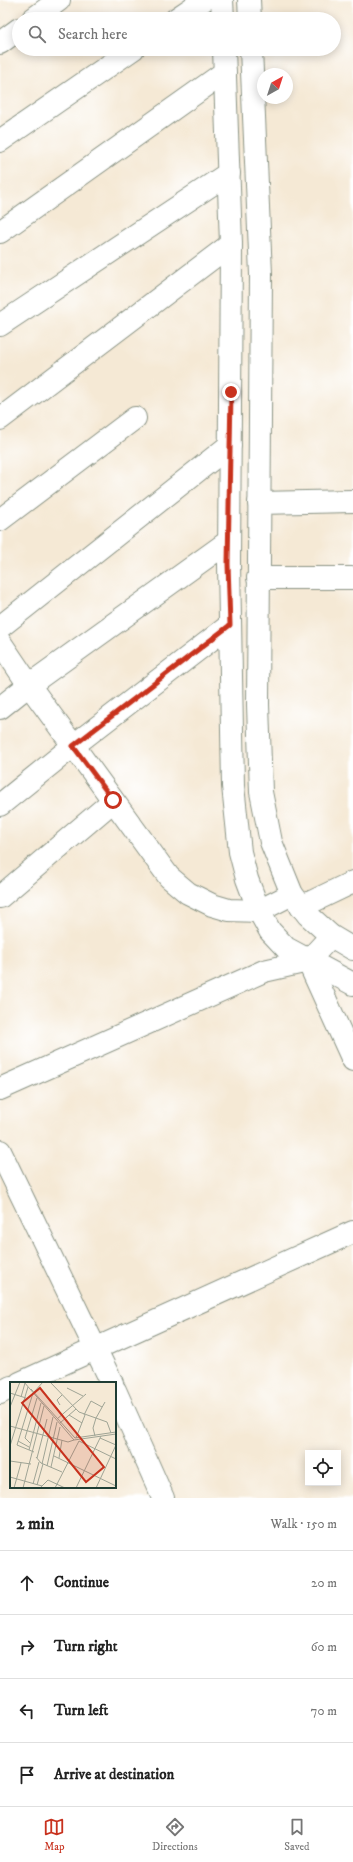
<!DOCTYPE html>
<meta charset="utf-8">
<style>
body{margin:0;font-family:"IM FELL DW Pica",serif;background:#f2f2f2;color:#222}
.controls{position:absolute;right:12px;bottom:12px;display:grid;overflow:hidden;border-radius:0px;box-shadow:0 2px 10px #0003}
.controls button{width:36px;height:36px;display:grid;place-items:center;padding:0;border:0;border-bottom:1px solid #e0e0e0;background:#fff;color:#222;font:20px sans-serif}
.compass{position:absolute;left:257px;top:68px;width:36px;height:36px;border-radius:50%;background:#fff;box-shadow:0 2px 10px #0003;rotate:39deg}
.stop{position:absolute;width:12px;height:12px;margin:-9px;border:3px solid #c8321e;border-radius:50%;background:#fff}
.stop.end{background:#c8321e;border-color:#fff;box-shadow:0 1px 4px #0008}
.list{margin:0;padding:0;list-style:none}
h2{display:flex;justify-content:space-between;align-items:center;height:52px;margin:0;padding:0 16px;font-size:17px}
h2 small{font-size:13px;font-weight:400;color:#767676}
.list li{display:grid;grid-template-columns:26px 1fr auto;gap:12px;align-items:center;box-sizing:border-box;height:64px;padding:0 16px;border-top:1px solid #e0e0e0}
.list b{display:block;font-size:15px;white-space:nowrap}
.list em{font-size:13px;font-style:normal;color:#767676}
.icon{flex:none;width:22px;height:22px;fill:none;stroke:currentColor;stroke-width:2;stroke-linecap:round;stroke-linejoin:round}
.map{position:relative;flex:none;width:353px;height:1498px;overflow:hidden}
.search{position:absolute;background:#fff;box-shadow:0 2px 10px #0003;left:12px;right:12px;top:12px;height:44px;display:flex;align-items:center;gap:10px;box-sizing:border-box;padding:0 14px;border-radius:22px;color:#767676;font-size:15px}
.sheet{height:308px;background:#fff}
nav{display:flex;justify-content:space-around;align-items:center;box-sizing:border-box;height:56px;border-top:1px solid #e0e0e0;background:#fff;font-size:11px;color:#767676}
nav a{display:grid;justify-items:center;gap:2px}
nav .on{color:#c8321e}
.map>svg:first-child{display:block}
</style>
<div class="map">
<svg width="353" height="1498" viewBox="0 0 353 1498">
<rect width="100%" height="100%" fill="#fff"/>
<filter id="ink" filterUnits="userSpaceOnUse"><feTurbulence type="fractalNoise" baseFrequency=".025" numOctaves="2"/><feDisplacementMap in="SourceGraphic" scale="8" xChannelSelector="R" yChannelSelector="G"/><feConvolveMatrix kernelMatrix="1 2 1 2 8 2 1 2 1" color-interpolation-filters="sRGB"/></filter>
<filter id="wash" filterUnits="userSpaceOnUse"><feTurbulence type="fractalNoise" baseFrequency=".012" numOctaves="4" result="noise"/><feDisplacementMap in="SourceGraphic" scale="16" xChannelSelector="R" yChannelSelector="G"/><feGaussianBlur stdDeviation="0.9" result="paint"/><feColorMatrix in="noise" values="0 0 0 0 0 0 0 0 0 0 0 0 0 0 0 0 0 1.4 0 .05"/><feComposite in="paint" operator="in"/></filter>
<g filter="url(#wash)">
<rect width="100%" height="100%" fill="#f5e9d5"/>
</g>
<g filter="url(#ink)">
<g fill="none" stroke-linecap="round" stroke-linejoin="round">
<defs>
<g id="minor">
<polyline points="33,19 59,0"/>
<polyline points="176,19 204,0"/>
<polyline points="0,43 19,29"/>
<polyline points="0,141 133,49"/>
<polyline points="0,232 225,72"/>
<polyline points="0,325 229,173"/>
<polyline points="0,419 231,244"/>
<polyline points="259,503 353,501"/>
<polyline points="0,520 135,418"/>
<polyline points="258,578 353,578"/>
<polyline points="0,627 230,445"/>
<polyline points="0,642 29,685 169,877 188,893 212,905 229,910 259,911 292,894"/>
<polyline points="0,708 29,685 229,541"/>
<polyline points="0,805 73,746 230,625"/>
<polyline points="0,897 113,801"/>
<polyline points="301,907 353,882"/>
<polyline points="308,961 353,1060"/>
<polyline points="0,1089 264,971 308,961 331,936"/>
<polyline points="0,1151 112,1383"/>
<polyline points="20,1383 353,1232"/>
<polyline points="115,1390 163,1498"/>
<polyline points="0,1393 11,1387"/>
</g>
<g id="tertiary">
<polyline points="222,0 223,19"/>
<polyline points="249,0 250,19"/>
<polyline points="224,49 231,244 229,564 233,786 240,852 247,879 259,911 270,931 286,948 353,984"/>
<polyline points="251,49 261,274 258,705 261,792 271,842 292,894 308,915 331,936 353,949"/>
</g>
</defs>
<use href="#minor" stroke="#8a9384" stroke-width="24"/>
<use href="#tertiary" stroke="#8a9384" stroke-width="24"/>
<use href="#minor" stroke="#fff" stroke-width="22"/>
<use href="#tertiary" stroke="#fff" stroke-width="22"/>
</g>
</g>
<g fill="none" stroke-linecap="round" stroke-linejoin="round" filter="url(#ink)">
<polyline stroke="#c8321e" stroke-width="5" points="113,800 73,746 230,625 228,564 231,392"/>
</g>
<g transform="translate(10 1382)">
<rect width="106" height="106" fill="#f5e9d5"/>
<path fill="none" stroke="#9fa495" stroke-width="1" d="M14 0 64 58 106 52M40 0 69 30 97 40 101 51M57 6 73 14M21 7 65 56 106 50M24 10 33 0M0 11 16 16M23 11 7 63 24 70M11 15 15 1M50 23 47 18 52 13M0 25 10 0M59 33 72 41M74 33 81 19 92 25M47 37 76 12M50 41 66 27M0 44 58 60 64 58M85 54 83 46 86 36 95 20M66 56 75 33M90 56 106 63M8 59 19 65M69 59 106 77M20 61 15 56 27 16M0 64 18 5M19 68 31 21M44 74 106 104M26 75 31 81 52 90M27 76 37 37M49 76 52 58M0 79 21 82M32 82 43 35M37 84 47 40M41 85 50 45M0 95 32 104M23 102 29 80M27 103 33 82M31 105 38 98 55 106M4 106 11 81M13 106 34 24M45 106 69 59M66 106 91 54M86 106 106 63"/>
<path fill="#c8321e" fill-opacity="0.15" stroke="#c8321e" stroke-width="2" d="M30 6 94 85 76 100 12 21Z"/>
<rect width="106" height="106" fill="none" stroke="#1f3d34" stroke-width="2"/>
</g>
</svg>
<div class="controls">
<button><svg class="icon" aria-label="locate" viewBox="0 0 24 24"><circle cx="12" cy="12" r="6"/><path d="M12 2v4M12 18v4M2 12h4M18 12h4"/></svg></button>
</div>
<svg class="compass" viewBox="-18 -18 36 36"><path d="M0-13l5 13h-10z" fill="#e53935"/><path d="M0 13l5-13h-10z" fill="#767676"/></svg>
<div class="stop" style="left:113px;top:800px"></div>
<div class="stop end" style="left:231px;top:392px"></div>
<div class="search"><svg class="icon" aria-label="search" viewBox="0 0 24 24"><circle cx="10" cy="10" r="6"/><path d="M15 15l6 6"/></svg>Search here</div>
</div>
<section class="sheet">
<h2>2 min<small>Walk · 150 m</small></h2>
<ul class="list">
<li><svg class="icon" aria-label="ahead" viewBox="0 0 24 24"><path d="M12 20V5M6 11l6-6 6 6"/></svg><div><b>Continue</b></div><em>20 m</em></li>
<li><svg class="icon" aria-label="right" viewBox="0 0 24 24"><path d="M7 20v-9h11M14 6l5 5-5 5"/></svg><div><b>Turn right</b></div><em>60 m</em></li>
<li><svg class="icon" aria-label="left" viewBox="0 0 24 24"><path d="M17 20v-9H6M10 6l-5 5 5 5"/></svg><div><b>Turn left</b></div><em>70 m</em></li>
<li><svg class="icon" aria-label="arrive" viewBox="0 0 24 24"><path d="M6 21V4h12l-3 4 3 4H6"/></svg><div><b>Arrive at destination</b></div></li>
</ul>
</section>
<nav>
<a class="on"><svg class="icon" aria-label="map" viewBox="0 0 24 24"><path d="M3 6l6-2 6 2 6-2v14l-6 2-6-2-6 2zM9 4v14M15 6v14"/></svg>Map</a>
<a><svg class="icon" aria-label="directions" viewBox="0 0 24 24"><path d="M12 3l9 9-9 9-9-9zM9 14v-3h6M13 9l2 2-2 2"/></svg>Directions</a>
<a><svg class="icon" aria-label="saved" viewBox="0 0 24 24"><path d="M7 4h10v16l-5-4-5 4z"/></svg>Saved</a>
</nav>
